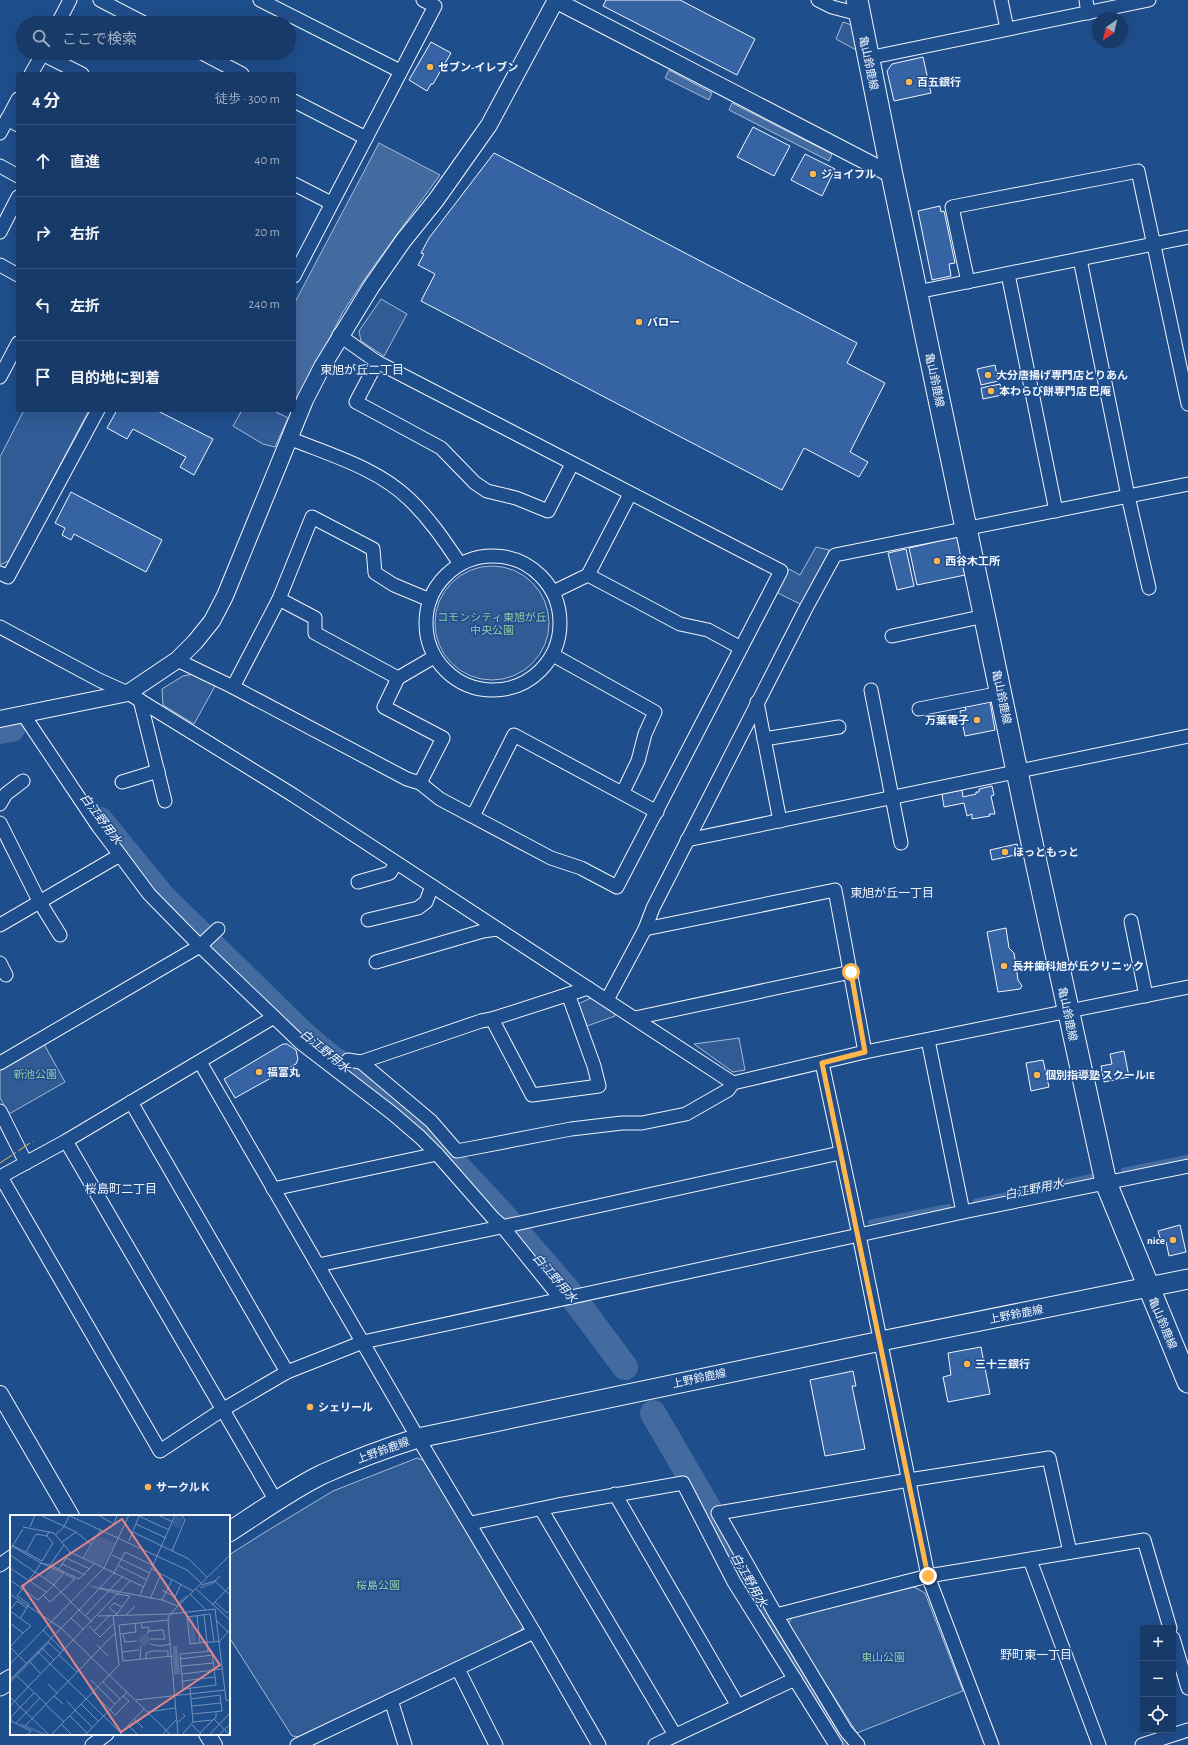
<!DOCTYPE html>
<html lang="ja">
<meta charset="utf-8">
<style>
body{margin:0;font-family:"Alegreya Sans","Noto Sans JP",sans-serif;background:#20416f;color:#f1f3f6}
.controls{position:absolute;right:12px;bottom:12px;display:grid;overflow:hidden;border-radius:4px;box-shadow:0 4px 16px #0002}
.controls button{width:36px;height:36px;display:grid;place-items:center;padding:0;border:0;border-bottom:1px solid #36547d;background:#173a69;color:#f1f3f6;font:20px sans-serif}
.compass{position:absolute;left:1092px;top:12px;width:36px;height:36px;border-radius:50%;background:#173a69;box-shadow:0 4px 16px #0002;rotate:214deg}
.stop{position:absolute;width:12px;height:12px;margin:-9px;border:3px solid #ffb74d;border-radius:50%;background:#fff}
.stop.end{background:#ffb74d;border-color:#fff;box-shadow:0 1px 4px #0008}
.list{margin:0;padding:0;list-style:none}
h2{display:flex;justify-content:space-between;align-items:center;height:52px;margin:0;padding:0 16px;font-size:17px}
h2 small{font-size:13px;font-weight:400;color:#9eadc0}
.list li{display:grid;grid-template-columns:26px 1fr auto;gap:12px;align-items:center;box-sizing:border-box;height:72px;padding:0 16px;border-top:1px solid #36547d}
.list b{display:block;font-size:15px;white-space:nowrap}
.list em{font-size:13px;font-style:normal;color:#9eadc0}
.icon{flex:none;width:22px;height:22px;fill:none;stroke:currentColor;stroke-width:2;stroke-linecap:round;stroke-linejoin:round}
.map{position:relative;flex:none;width:1188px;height:1745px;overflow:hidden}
.search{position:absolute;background:#173a69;box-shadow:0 4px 16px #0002;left:16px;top:16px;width:280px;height:44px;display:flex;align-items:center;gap:10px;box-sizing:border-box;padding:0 14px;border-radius:22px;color:#9eadc0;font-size:15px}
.panel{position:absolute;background:#173a69;box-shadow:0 4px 16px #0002;left:16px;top:72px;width:280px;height:340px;border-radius:4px}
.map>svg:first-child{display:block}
</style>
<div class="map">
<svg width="1188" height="1745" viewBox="0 0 1188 1745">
<rect width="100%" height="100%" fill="#1f4e8c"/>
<g fill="#305b95" stroke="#a8bbd7">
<polygon points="843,22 854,26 860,52 836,39"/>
<polygon points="381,299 407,314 384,356 361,341 359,331"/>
<polygon points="24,410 89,410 10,560 0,565 0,457"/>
<polygon points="242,410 272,410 288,418 275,447 263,444 233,426"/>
<polygon points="816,547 829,550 825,563 802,605 776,592 789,569 800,575"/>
<circle cx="492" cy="623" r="57"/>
<polygon points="194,674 215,686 194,724 163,705 162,689 183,676"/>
<polygon points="591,998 614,1013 615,1016 587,1026 578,1004"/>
<polygon points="739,1038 745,1070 733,1072 694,1044"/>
<polygon points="44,1044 65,1082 9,1114 0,1098 0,1070"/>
<polygon points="417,1458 425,1461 523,1625 521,1631 301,1737 292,1736 229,1637 229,1555 262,1534 333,1491"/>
<polygon points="914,1587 925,1593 963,1691 857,1733 788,1624 792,1617"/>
</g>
<g fill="#446ba0" stroke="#a8bbd7">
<polygon points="669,70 712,93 709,100 665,78"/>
<polygon points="732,103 832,154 829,161 729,110"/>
<polygon points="379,143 440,175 366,277 343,312 294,407 294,304"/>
</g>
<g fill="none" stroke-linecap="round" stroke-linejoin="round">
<g stroke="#446ba0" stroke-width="4.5">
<polyline points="1123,1170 1188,1157"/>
<polyline points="975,1201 1092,1176"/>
<polyline points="870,1222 949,1206"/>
</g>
<g stroke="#446ba0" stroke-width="26">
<polyline points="0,731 12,729"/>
<polyline points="100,820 162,896 301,1032 318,1047 402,1112 426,1133 500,1212 569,1292 625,1367"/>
<polyline points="653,1413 729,1544"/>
<polyline points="755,1591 786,1645 848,1745"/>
</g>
</g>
<g fill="#3563a3" stroke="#f2f6ff">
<polygon points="606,0 680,0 755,39 737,75 603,6"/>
<polygon points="431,42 451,53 433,84 431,84 427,91 409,80"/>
<polygon points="923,57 931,93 894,101 887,71 892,64"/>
<polygon points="753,127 790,146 774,176 737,157"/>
<polygon points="494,153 857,343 847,363 885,383 850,452 868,462 859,477 804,448 782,490 421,301 435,274 418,265 424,254 421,253 429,238"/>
<polygon points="805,154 835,169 822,196 791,180"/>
<polygon points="940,206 941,212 944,211 955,263 949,264 951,276 932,280 918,211"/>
<polygon points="995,365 998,381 981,385 977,369"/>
<polygon points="1000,384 1002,395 983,399 981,388"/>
<polygon points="117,410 156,410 213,439 194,475 180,467 186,457 133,429 127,439 107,428"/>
<polygon points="71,492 162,540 146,572 74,534 71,540 62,535 65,528 55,523"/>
<polygon points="957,537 965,575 917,585 909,548"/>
<polygon points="906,549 914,586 897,590 888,553"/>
<polygon points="990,702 995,730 965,736 960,711 966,710 965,707"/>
<polygon points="992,786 994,795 991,796 995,814 989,814 990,816 972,819 972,814 967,816 964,803 944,807 942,794 962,790 963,797 976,794 976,792 979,792 979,789"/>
<polygon points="1017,844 1020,854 992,860 990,850"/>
<polygon points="1006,928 1009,948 1014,953 1018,980 1022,986 1020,989 998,992 987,932"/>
<polygon points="283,1044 287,1044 296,1050 298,1059 296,1064 235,1098 224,1079"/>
<polygon points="1124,1051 1129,1077 1104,1082 1101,1066 1112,1064 1110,1054"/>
<polygon points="1043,1060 1049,1087 1031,1091 1026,1063"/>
<polygon points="1180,1225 1186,1252 1169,1256 1166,1242 1163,1242 1162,1239 1160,1238 1158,1231"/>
<polygon points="981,1347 990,1394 948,1402 943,1377 951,1375 948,1353"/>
<polygon points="853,1371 856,1386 852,1386 865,1449 825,1456 810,1380"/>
</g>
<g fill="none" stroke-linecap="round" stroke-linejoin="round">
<defs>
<g id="minor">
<polyline points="100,0 144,23"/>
<polyline points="260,0 400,71"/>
<polyline points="818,0 832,7 859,14"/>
<polyline points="1001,0 1007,29"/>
<polyline points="1086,0 1088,13"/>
<polyline points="58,23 70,0"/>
<polyline points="202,53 242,74"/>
<polyline points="42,54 82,74"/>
<polyline points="868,58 1149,0"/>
<polyline points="31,74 43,53"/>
<polyline points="294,101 366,138"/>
<polyline points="7,119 18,125"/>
<polyline points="0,133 18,99"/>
<polyline points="0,166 18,176"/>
<polyline points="294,184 331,203"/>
<polyline points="0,232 18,197"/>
<polyline points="1080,259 1128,496 1149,588"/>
<polyline points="0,265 18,275"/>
<polyline points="1008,274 1056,511"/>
<polyline points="294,276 435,6 423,0"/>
<polyline points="968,282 952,207 1138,171 1188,404"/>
<polyline points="917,292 1188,237"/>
<polyline points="377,362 356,402 441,448 475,483 487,491 516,498 548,511 572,464"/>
<polyline points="0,377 18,343"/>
<path d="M289 438C330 455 377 468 409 499 429 518 444 540 460 564"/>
<circle cx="493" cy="623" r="67"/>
<polyline points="0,573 8,577 98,410"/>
<polyline points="588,575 680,624 708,630 741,648"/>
<polyline points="553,592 588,575 630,494"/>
<polyline points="430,600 394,585 375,573 373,549 312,517 279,599 315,618 315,633 398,678 434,657"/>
<polyline points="0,627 99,680 128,693 293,795 733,1083"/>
<polyline points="892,636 985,616"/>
<polyline points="553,655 655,712 645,734 638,761 623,792"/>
<polyline points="177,660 233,687 407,779 420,783 440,799 551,858 581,868 617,887 781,571 377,362 339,335"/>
<polyline points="398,678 384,707 443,738 420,783"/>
<polyline points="233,687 279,599"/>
<polyline points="871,690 901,843"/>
<polyline points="140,700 165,801"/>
<polyline points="757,702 780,821"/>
<polyline points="919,709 1001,693"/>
<polyline points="23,714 98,826 120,855"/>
<polyline points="764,739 839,727"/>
<polyline points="122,782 158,771"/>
<polyline points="0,804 6,794 23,781"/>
<polyline points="473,816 514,735 657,812"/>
<polyline points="0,823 39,901 60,935"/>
<polyline points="687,840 1188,736"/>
<polyline points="358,882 390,873 396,863"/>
<polyline points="368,920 418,908 426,902 432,886"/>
<polyline points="1131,921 1146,996"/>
<polyline points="0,925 120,855 149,894 200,946 301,1043 392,1113 420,1137 437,1154 493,1218 502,1226 561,1299"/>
<polyline points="645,929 835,890 865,1052"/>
<polyline points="376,962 483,931 497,929"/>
<polyline points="0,963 6,975"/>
<polyline points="568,994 594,1066 599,1086 532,1095 492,1019 588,988"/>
<polyline points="607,1000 645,929 653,908 805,610 835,555 1188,484"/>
<polyline points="635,1018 851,972"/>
<polyline points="492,1019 481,1021 361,1062 431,1121 457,1151 571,1129 622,1123 642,1123 686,1114 728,1090 733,1083 865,1052 1188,987"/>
<polyline points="928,1040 963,1212"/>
<polyline points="348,1060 361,1062"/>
<polyline points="200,1062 418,1438 534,1632 599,1745"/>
<polyline points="0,1063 200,946 218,929"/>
<polyline points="822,1063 859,1235 963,1212 1188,1166"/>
<polyline points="131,1102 287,1372"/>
<polyline points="0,1111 26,1163"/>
<polyline points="66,1141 276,1501"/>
<polyline points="0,1177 66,1141 274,1017"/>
<polyline points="1,1177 160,1451 222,1410 287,1372 363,1342 859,1235 928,1576 1144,1540 1170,1628"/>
<polyline points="273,1189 437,1154"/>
<polyline points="318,1265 520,1223 840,1153"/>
<polyline points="615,1494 738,1706"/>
<polyline points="541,1509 675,1735"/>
<polyline points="471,1523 558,1505 683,1483 734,1582 836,1745"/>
<polyline points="1030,1560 1099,1745"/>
<polyline points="0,1565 11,1557"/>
<polyline points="776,1615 718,1513 909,1480 1049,1458 1070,1552"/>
<polyline points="1173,1638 1188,1688"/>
<polyline points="458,1669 496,1745"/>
<polyline points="391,1700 405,1745"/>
<polyline points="92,1745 107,1734"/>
<polyline points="297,1745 534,1632"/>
<polyline points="655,1745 795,1679"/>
<polyline points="858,1745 846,1731 776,1615 928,1576 992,1745"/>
<polyline points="1142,1745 1188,1730"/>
</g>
<g id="tertiary">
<polyline points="555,0 892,175"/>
<polyline points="0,719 128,693 177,660 195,642 212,621 225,596 305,400 322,367 371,287 403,241 436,200 489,125 556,0"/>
<polyline points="0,1394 71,1516"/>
<polyline points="207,1734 214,1745"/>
</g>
<g id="secondary">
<path d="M229 1532C260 1512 290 1490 323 1474 354 1460 386 1448 418 1438L881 1341 1188 1279"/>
<polyline points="0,1686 11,1679"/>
</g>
<polyline id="primary" points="857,0 892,175 1036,862 1106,1183 1188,1382"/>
</defs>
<use href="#minor" stroke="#f2f6ff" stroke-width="15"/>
<use href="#tertiary" stroke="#f2f6ff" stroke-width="18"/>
<use href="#secondary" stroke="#f2f6ff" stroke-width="21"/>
<use href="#primary" stroke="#f2f6ff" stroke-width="23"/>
<use href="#minor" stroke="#1f4e8c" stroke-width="13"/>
<use href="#tertiary" stroke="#1f4e8c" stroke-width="16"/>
<use href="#secondary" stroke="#1f4e8c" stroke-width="19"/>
<use href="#primary" stroke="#1f4e8c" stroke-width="21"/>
<polyline stroke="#ffb74d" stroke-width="1" stroke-dasharray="14 3 2 3" stroke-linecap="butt" points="0,1163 33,1141"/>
</g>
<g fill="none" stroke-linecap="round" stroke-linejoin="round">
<polyline stroke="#ffb74d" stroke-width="5" points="851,972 865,1052 822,1063 928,1576"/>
</g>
<g fill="#ffb74d" stroke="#1f4e8c" stroke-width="1.5">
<circle cx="430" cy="67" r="4"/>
<circle cx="909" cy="82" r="4"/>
<circle cx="813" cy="174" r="4"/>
<circle cx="639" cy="322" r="4"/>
<circle cx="988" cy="375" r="4"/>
<circle cx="991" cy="391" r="4"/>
<circle cx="937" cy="561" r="4"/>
<circle cx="977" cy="720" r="4"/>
<circle cx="1005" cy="852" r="4"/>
<circle cx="1004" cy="966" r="4"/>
<circle cx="259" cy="1072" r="4"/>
<circle cx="1037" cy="1075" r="4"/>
<circle cx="1173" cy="1240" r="4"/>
<circle cx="967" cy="1364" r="4"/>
<circle cx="310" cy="1407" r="4"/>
<circle cx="148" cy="1487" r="4"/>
</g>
<g text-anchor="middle" stroke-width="3" stroke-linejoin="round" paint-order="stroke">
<g font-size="11" fill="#f2f6ff" stroke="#1f4e8c">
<text transform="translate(869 63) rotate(78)" y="4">亀山鈴鹿線</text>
<text transform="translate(935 380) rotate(78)" y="4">亀山鈴鹿線</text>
<text transform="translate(1002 697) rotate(78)" y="4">亀山鈴鹿線</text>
<text transform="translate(1068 1014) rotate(78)" y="4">亀山鈴鹿線</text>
<text transform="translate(1016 1314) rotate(-11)" y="4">上野鈴鹿線</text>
<text transform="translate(1163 1323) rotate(67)" y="4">亀山鈴鹿線</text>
<text transform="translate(699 1378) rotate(-12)" y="4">上野鈴鹿線</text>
<text transform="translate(383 1450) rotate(-20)" y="4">上野鈴鹿線</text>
</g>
<g font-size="11" font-weight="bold" fill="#f2f6ff" stroke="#1f4e8c" text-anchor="start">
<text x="438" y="71">セブン-イレブン</text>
<text x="917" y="86">百五銀行</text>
<text x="821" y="178">ジョイフル</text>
<text x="647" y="326">バロー</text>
<text x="996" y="379">大分唐揚げ専門店とりあん</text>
<text x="999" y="395">本わらび餅専門店 巴庵</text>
<text x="945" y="565">西谷木工所</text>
<text x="969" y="724" text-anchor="end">万葉電子</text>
<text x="1013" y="856">ほっともっと</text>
<text x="1012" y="970">長井歯科旭が丘クリニック</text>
<text x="267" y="1076">福富丸</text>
<text x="1045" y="1079">個別指導塾 スクールIE</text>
<text x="1165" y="1244" text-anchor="end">nice</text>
<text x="975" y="1368">三十三銀行</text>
<text x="318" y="1411">シェリール</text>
<text x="156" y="1491">サークルＫ</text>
</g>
<g font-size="11" fill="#97c8a6" stroke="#1f4e8c">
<text x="492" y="621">コモンシティ東旭が丘<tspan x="492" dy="13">中央公園</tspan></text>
<text x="35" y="1078">新池公園</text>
<text x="378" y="1589">桜島公園</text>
<text x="883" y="1661">東山公園</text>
</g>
<g font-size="12" fill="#f2f6ff" stroke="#1f4e8c">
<text x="362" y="374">東旭が丘二丁目</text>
<text x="892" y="897">東旭が丘一丁目</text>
<text x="121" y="1193">桜島町二丁目</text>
<text x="1036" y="1659">野町東一丁目</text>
</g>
<g font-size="12" font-style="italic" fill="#f2f6ff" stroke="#1f4e8c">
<text transform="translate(101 819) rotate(53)" y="4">白江野用水</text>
<text transform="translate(325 1051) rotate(39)" y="4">白江野用水</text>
<text transform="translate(1034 1189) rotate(-12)" y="4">白江野用水</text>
<text transform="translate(555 1278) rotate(49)" y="4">白江野用水</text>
<text transform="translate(749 1580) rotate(60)" y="4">白江野用水</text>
</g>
</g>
<g transform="translate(10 1515)">
<rect width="220" height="220" fill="#1f4e8c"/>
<path d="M166 0 173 4 170 14 162 10ZM88 21 105 28 92 52 75 43ZM41 53 53 58 44 69 34 63ZM183 102 186 128H181L178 103ZM128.5 125a5.5 5.5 0 1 1 11 0a5.5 5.5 0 1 1-11 0Z" fill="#305b95"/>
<path d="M163 131H167L170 159 164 160Z" fill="#446ba0"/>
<path fill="none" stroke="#446ba0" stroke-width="2" d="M81 71 109 79M190 73 205 67M168 89 177 81M0 167 39 127M10 209 36 220"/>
<path fill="none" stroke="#7391ba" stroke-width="1" d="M30 0 66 17 82 30M58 0 177 55 191 68M88 0 104 9 107 0M148 0 163 7M129 1 159 15M126 9 156 23M13 12 44 18 60 37M20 12 25 0M123 17 179 44 197 62M46 19 54 12 59 1M119 26 129 1M52 27 66 17M2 30 32 46 43 28 37 21 39 16M54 30 40 50 69 64 84 49M2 31 31 48 25 57 44 70 54 58 31 48 40 50M0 35 13 14M162 36 175 5 171 0M16 37 26 19 37 21M0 40 25 57 7 81 19 89 10 104M102 40 140 58M56 43 80 54M73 43 91 14M52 49 75 60M109 51 137 65M0 53 36 77M49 54 60 37 134 72M142 54 183 76M0 65 28 85 44 70 69 95 104 58 115 37 144 51M205 66 220 80M191 70 205 66 210 61M90 73 152 85 162 65M186 74 220 105M152 75 165 82 171 69M109 78 120 66M0 79 51 113 161 220M180 79 196 95M33 80 40 87 65 64 55 59M130 80 165 0M140 84 151 59M152 85 168 91M205 87 217 98 220 95M202 90 220 71M205 94 216 185 220 186M0 95 7 86 17 93M0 96 21 111 13 118 0 108M105 100 107 99 112 92 104 88 99 93 107 99M116 100 125 91M194 100 198 136M75 101 112 62M88 101 160 99 205 94M187 101 190 128M61 103 74 115M158 105 109 110 113 146 163 141M207 106 218 117M131 108 132 113 138 112 139 116M79 111 90 122 104 108M33 115 54 136M84 116 100 100M110 119 126 117 125 108M113 119 115 127 127 126M137 119 139 116 153 115 155 124H140M38 127 51 139M204 127 200 99 177 102 180 129 197 127H204L209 126M209 127 220 115M140 129 150 131 161 129M87 130 98 141M0 132 17 149M0 132 13 118M32 133 44 145M202 136 206 170 173 174 170 139ZM28 137 113 220M112 137 129 135M49 140 67 157M136 143V138L142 136H158V141M130 144 131 131M170 144 203 140M19 146 31 159M0 149 94 53 119 0M171 151 204 148M172 159 212 154M7 161 36 189M0 165 69 95 82 107M81 165 105 189M173 166 205 162M93 167 110 184M38 169 47 178M18 172 107 79 120 81 112 92M82 177 105 200 119 186 113 181M44 181 53 189M0 182 39 220M181 184 210 180 212 196 183 199M126 185 215 175M57 186 65 195M71 189 88 206M36 190 54 207M0 191 18 172M182 191 211 188M65 195 82 212M138 197 165 193M60 201 77 218M124 204 133 213M204 204 220 220M1 206V202L24 178M1 206 21 216 17 220M183 207 202 205M6 208 30 183M167 208 175 201 173 199M51 209 62 220M118 210 128 220M182 210 192 220M15 211 105 118M190 218 206 202V197M41 220 109 150 103 100M75 220 117 177M109 220 134 194M152 220 166 205M168 220 158 105 160 99 220 40M172 220 183 207 180 173M199 220 220 198M209 220 220 209"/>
<path fill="#e38589" fill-opacity="0.15" stroke="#e38589" stroke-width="2" d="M112 4 210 150 111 217 12 71Z"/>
<rect width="220" height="220" fill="none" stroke="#f2f6ff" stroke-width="2"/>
</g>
</svg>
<div class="controls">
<button>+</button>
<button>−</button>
<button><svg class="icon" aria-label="locate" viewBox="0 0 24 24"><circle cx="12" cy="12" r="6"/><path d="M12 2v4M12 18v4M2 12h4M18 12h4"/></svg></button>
</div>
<svg class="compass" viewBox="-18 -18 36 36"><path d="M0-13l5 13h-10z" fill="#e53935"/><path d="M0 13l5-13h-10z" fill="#9eadc0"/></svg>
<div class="stop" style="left:851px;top:972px"></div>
<div class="stop end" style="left:928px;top:1576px"></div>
<div class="search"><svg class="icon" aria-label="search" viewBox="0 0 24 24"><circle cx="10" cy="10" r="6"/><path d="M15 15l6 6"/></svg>ここで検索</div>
<section class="panel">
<h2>4 分<small>徒歩 · 300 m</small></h2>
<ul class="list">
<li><svg class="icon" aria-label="ahead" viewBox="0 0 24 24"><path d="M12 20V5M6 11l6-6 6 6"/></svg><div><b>直進</b></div><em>40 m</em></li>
<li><svg class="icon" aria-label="right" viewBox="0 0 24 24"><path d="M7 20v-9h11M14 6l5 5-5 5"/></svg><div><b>右折</b></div><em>20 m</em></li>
<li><svg class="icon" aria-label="left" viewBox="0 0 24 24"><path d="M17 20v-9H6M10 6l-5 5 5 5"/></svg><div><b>左折</b></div><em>240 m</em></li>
<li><svg class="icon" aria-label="arrive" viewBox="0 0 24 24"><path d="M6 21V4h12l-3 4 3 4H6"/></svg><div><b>目的地に到着</b></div></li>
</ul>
</section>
</div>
